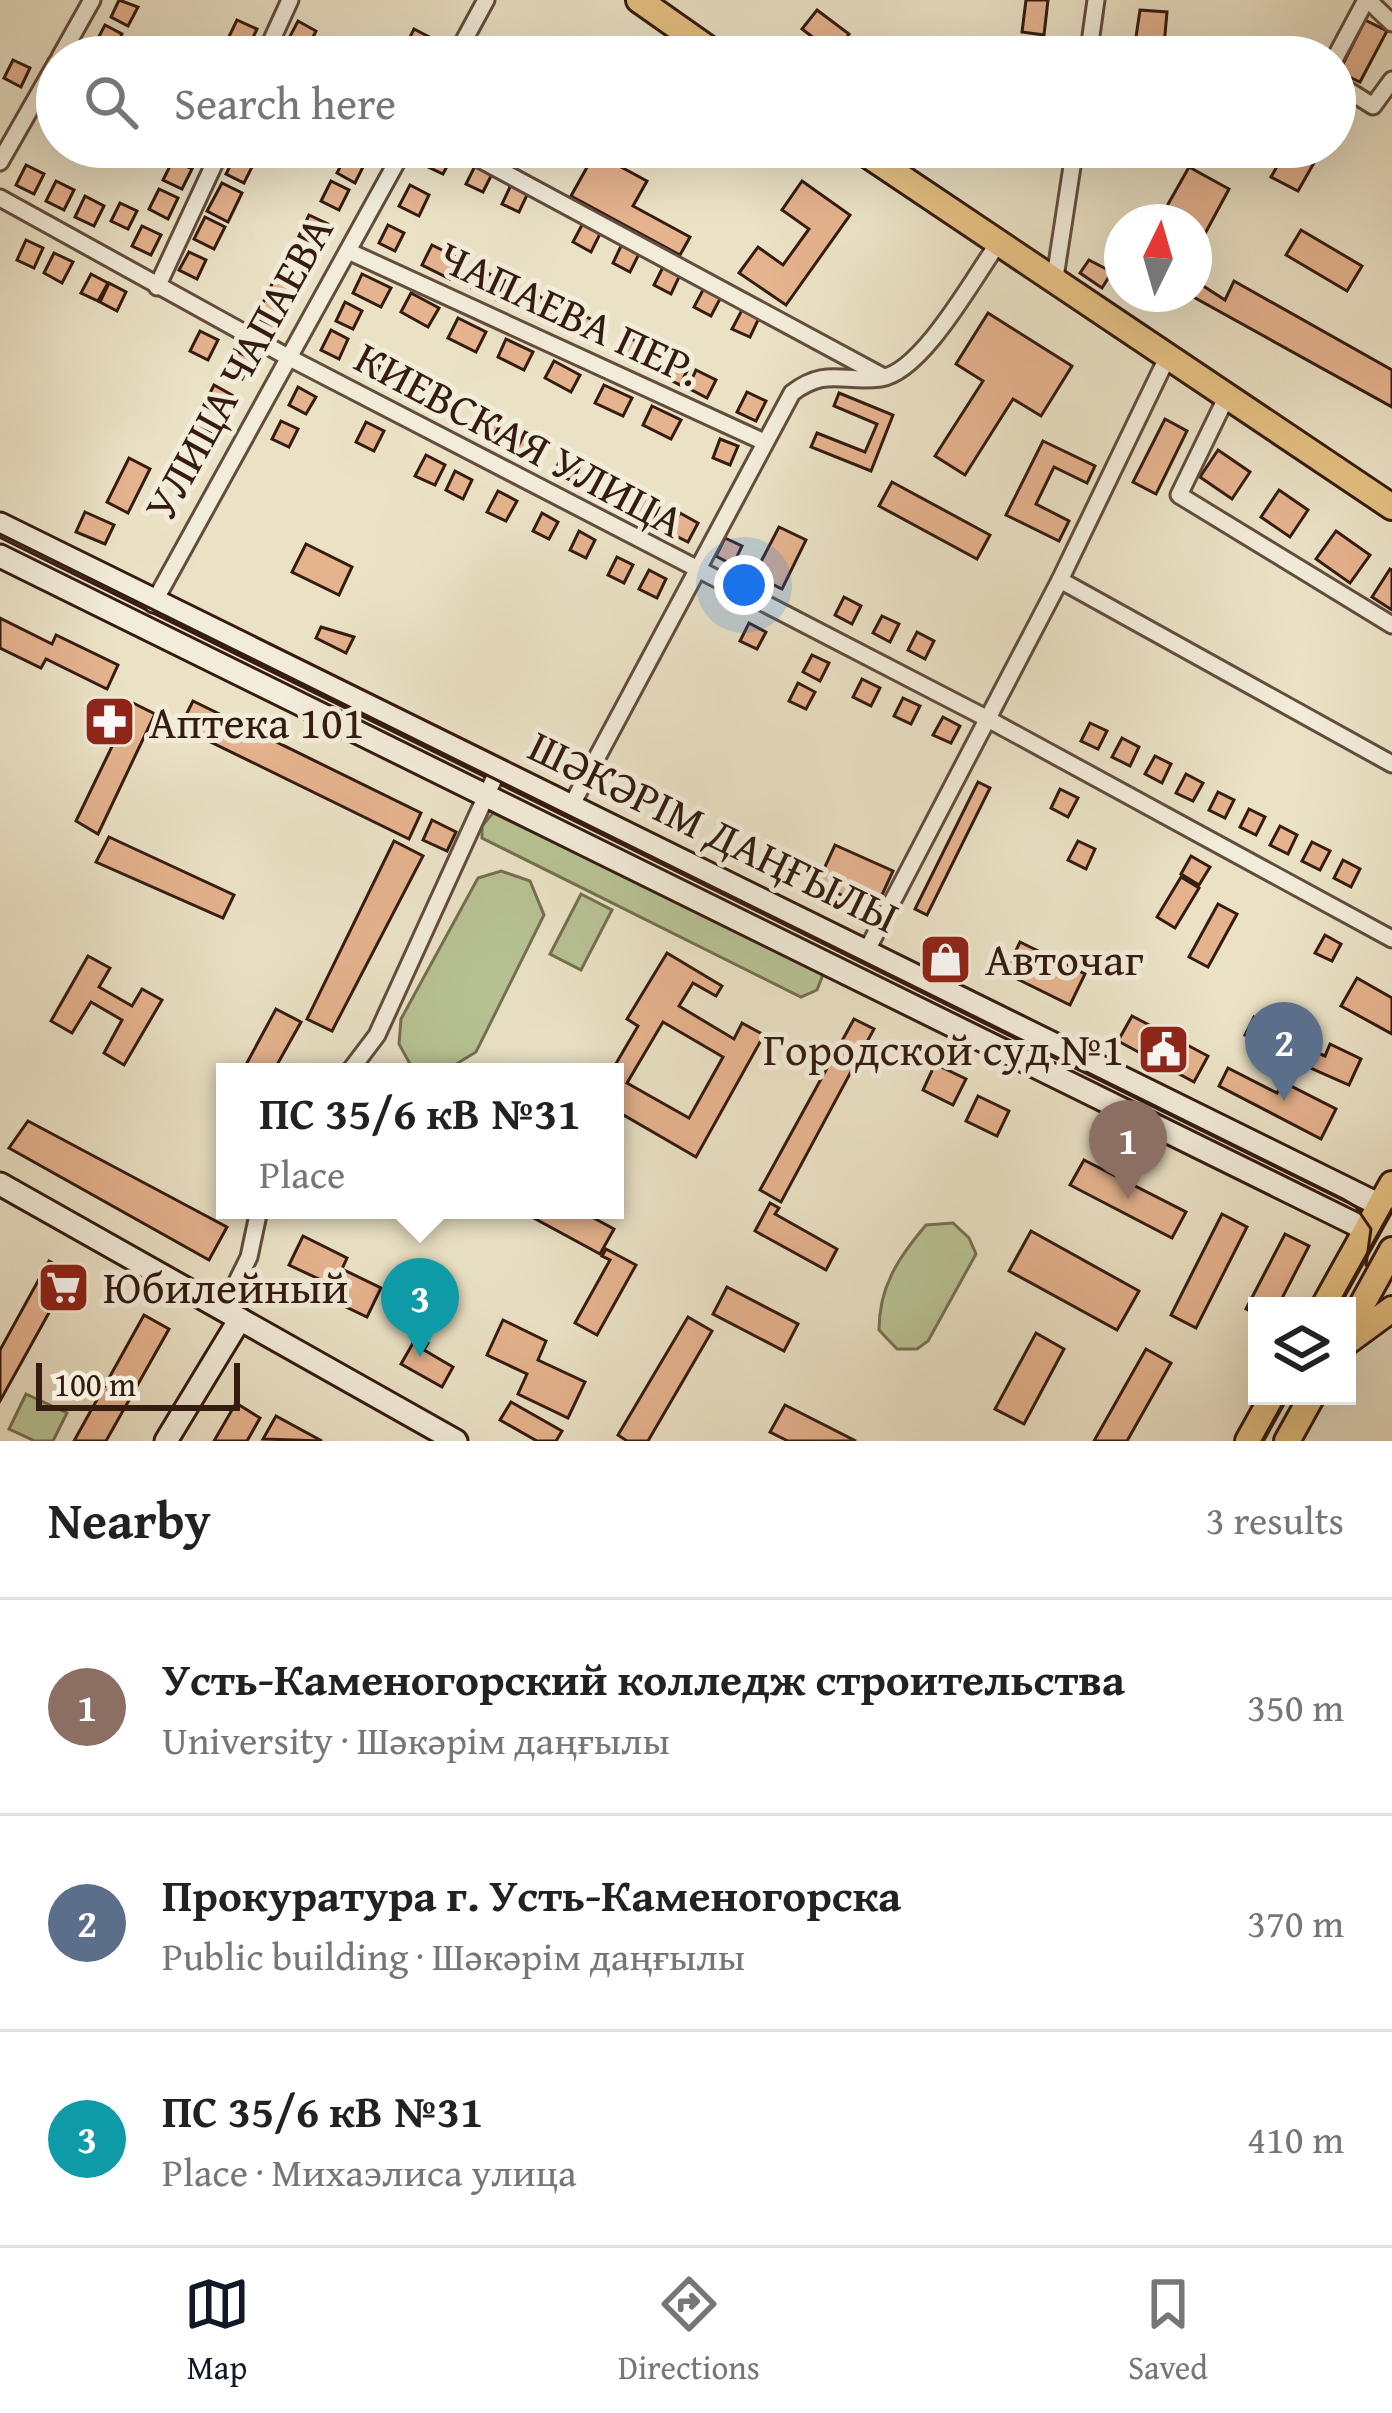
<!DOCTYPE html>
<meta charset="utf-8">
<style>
body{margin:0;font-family:"Gentium Book Plus",serif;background:#f2f2f2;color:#222}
.controls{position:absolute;right:36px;bottom:36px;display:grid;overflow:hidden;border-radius:0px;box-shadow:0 12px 48px #0002}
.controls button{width:108px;height:108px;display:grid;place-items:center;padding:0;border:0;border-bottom:3px solid #e0e0e0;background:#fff;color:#222;font:60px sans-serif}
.compass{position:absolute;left:1104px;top:204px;width:108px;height:108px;border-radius:50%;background:#fff;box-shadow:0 12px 48px #0002;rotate:5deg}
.scale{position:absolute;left:36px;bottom:30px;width:204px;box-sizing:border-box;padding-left:12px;border:6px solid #351b10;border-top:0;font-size:33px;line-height:42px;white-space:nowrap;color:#351b10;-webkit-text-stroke:9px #f2ecda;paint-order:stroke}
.you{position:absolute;left:744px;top:585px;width:42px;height:42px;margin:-30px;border:9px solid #fff;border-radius:50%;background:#1a73e8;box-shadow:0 0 0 18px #1a73e833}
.badge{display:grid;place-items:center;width:78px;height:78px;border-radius:50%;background:#111827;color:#fff;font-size:39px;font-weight:700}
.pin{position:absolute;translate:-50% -99px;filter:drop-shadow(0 3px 6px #0008)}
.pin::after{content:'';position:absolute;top:63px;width:42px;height:36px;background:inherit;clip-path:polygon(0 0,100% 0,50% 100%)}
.popup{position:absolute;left:216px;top:1063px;width:408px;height:156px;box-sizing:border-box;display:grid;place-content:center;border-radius:0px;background:#fff;filter:drop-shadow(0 3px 9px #0005);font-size:39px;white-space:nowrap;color:#767676}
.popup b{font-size:45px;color:#222}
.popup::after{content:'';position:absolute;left:50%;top:100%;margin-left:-24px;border:24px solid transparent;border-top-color:#fff}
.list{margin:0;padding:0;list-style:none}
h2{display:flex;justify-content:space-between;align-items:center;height:156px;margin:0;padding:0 48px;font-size:51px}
h2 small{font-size:39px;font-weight:400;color:#767676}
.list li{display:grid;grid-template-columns:78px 1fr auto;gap:36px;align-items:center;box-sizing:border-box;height:216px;padding:0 48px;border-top:3px solid #e0e0e0}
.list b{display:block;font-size:45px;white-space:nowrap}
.list p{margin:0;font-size:39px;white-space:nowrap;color:#767676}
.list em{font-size:39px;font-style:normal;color:#767676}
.icon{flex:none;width:66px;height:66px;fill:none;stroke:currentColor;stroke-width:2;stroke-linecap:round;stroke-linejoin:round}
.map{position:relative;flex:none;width:1392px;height:1441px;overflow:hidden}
.search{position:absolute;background:#fff;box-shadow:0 12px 48px #0002;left:36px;right:36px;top:36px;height:132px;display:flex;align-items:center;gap:30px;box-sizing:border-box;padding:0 42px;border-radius:66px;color:#767676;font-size:45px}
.sheet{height:804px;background:#fff}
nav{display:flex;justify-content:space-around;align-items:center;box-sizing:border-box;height:168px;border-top:3px solid #e0e0e0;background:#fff;font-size:33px;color:#767676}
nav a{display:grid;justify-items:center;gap:6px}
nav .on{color:#111827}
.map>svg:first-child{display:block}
</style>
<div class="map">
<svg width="1392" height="1441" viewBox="0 0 1392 1441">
<rect width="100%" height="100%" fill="#ebe2c6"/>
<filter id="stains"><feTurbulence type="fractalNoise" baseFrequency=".00167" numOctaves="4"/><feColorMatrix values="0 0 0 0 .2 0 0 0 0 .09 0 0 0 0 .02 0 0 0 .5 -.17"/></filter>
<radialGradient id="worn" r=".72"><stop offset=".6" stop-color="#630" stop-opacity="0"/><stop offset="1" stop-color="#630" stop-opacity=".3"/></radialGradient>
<g fill="#b8c394" stroke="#766f52" stroke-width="3">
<polygon points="493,813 824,972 817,990 801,997 482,838 482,826"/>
<polygon points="501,871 530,881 544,915 476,1052 443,1072 410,1064 399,1044 401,1019 478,878"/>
<polygon points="581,894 612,910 581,970 550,954"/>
<path d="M953 1223 969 1238 976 1254 928 1341 917 1349H897L879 1330C879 1287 898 1258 926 1225Z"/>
<polygon points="26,1394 67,1413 53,1441 35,1441 9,1429"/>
</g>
<g fill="#e6b38f" stroke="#351b10" stroke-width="3" fill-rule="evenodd">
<polygon points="119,0 138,7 128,26 111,17"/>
<polygon points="1026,0 1048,0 1044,35 1022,32"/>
<polygon points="817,10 849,34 835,54 802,29"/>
<polygon points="1140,10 1167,12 1163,57 1133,57"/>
<polygon points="237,20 257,29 244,57 221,53"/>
<polygon points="1365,20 1387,31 1360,82 1339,72"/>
<polygon points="298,21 316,31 306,51 287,42"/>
<polygon points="105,25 122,34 113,53 95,44"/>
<polygon points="414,29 433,39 424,57 404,49"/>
<polygon points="13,60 30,68 21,87 4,78"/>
<polygon points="433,147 454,153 443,174 424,165"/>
<polygon points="1288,147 1323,147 1298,191 1271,177"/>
<polygon points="595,153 647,181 633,206 690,237 680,255 571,196"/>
<polygon points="236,154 254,163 244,183 226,174"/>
<polygon points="347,154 365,163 355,183 337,173"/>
<polygon points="173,160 192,169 182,189 163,180"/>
<polygon points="26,165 44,174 34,194 16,185"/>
<polygon points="475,166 492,174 483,192 466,184"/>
<polygon points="1189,167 1229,189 1194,254 1194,222 1158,222"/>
<polygon points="56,181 74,190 64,210 46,201"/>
<polygon points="331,181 349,190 339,210 321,201"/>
<polygon points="802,181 850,215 786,305 739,273 758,247 783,265 809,229 782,210"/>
<polygon points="222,183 242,193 228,222 207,211"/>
<polygon points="410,185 429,195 419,216 399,206"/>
<polygon points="511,185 528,193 519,212 502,204"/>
<polygon points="159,189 178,198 168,219 149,209"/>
<polygon points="85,196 104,206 94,226 75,217"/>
<polygon points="120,203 137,211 128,229 111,221"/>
<polygon points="309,215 328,224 318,245 299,236"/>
<polygon points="205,217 225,227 214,249 194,239"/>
<polygon points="583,223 601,232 591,252 573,242"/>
<polygon points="388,225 404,233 395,251 379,243"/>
<polygon points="142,226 161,235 151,255 132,246"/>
<polygon points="1301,230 1362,266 1347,291 1286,255"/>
<polygon points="26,240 43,248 34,268 17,260"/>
<polygon points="295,243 313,253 303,273 285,263"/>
<polygon points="622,244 640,252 630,272 613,263"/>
<polygon points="432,245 460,259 450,279 422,265"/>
<polygon points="189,252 206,260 197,279 179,270"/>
<polygon points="54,253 73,262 62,283 44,273"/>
<polygon points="1089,260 1112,272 1102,288 1080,273"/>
<polygon points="663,267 680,275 671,294 654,285"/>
<polygon points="279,270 298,279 288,300 269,290"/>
<polygon points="480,270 506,281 497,300 472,288"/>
<polygon points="91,274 108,283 98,301 81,293"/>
<polygon points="362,274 391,288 381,307 353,293"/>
<polygon points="1194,280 1225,300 1234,281 1392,370 1392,407 1188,294 1194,294"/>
<polygon points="109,283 126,292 117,311 100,302"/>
<polygon points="704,288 721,297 711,316 694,307"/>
<polygon points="528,291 555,304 546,322 519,309"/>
<polygon points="411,293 439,308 428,327 401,312"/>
<polygon points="266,297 284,307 274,326 256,317"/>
<polygon points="345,302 362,311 353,329 336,321"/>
<polygon points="742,310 759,318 750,337 732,329"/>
<polygon points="575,311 602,325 593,342 566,328"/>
<polygon points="988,313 1072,366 1041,416 1013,399 965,475 935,456 983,381 956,364"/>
<polygon points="458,318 486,332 476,352 448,338"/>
<polygon points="331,330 348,339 339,359 321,350"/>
<polygon points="200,331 218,340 208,360 190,351"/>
<polygon points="627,337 653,349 643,368 618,356"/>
<polygon points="506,339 533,352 524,370 498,357"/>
<polygon points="234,350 252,359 242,379 224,370"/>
<polygon points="366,350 383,359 374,377 357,369"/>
<polygon points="662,353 689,367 680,385 653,371"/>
<polygon points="554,361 580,375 571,392 545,378"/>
<polygon points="406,370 423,379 413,398 396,389"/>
<polygon points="696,370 716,380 707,398 688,388"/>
<polygon points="214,385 232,395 222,415 204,405"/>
<polygon points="604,385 632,398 623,416 595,403"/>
<polygon points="298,387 316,397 306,414 289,405"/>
<polygon points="747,392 766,401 756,421 737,412"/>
<polygon points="839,393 893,415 871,471 811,447 817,433 865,452 877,424 834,406"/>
<polygon points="652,406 681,420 671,439 643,425"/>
<polygon points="484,412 502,421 492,441 474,432"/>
<polygon points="1165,419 1187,431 1156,494 1133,482"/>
<polygon points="281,421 298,429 289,447 272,439"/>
<polygon points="366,422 384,431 374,451 356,442"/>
<polygon points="193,425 210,433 200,452 183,443"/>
<polygon points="525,432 541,440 532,458 516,450"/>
<polygon points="720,439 738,446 730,465 713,458"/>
<polygon points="1043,441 1095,466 1087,483 1054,467 1036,504 1069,521 1059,541 1006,515"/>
<polygon points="1218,450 1250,472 1232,499 1200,477"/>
<polygon points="564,453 582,462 572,481 554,472"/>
<polygon points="426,455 445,465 435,485 415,476"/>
<polygon points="129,458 150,469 128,513 107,502"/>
<polygon points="455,471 472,480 463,499 446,490"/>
<polygon points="603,472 620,481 611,500 593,492"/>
<polygon points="892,482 990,535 977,559 879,506"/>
<polygon points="1279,490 1308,510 1290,537 1261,517"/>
<polygon points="498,491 517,501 506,521 487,512"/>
<polygon points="643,494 661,503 651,523 633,514"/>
<polygon points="85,512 114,525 105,544 76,532"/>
<polygon points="542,513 558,522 549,539 533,531"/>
<polygon points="680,513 698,523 688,542 670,533"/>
<polygon points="779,527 806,540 782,589 754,575"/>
<polygon points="579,531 595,540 586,558 570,550"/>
<polygon points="1336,531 1370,555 1350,583 1316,559"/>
<polygon points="725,538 742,546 733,565 716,556"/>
<polygon points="306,544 352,567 339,595 292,572"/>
<polygon points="617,557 633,565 624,583 608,575"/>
<polygon points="1390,569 1392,570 1392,610 1372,597"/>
<polygon points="649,570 666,579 657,598 639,589"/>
<polygon points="844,597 861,606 852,624 835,615"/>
<polygon points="882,616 899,624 890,642 873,633"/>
<polygon points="0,618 52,644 56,635 118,665 107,689 46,659 41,668 0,648"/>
<polygon points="749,623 766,632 757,649 740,641"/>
<polygon points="321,627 354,637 346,653 316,638"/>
<polygon points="917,632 934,641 925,659 908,650"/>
<polygon points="812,655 829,663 820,681 803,672"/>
<polygon points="862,679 880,688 871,706 853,697"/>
<polygon points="798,683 815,692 806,709 789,701"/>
<polygon points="903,698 920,706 911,724 894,716"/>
<polygon points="193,701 421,813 409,839 180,727"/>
<polygon points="133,703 155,714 98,834 76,821"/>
<polygon points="943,717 960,726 951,743 933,735"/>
<polygon points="1090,723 1107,731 1098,749 1081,741"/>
<polygon points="1122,738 1139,747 1130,766 1112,757"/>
<polygon points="1155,756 1171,764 1162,783 1145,774"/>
<polygon points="1186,774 1203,783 1193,801 1176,793"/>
<polygon points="978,782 990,788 927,915 915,909"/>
<polygon points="1060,789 1078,798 1068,817 1051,808"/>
<polygon points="1218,792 1234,800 1225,818 1209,810"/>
<polygon points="1249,809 1265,817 1256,835 1240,827"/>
<polygon points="432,820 456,832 447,851 423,840"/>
<polygon points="1280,826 1297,835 1288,854 1270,845"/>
<polygon points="109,837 234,895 223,918 96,862"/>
<polygon points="394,841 423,856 332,1031 307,1019"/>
<polygon points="1078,841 1095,849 1086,869 1068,860"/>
<polygon points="1312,842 1330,851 1320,870 1302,861"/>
<polygon points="835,845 893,871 875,910 817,884"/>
<polygon points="1191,856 1210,867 1199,885 1181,874"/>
<polygon points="1343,860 1360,869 1351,887 1334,878"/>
<polygon points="1181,877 1199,888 1175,928 1157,917"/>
<polygon points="1218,904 1237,914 1208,967 1189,957"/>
<polygon points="1325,935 1341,944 1332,961 1315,953"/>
<polygon points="1020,942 1085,974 1070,1005 1005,973"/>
<path d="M667 953 722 986 716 996 693 983 679 1006 734 1039 742 1023 764 1035 696 1157 615 1110 611 1072 638 1026 627 1019ZM663 1022 723 1057 689 1118 627 1083Z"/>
<polygon points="88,956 110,968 99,987 132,1006 142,989 162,1000 124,1065 104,1053 122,1020 91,1002 72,1033 51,1021"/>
<polygon points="1357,978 1392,998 1392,1034 1341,1006"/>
<polygon points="276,1009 301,1022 273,1072 242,1072"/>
<polygon points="1132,1016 1208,1056 1194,1082 1118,1041"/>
<polygon points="1254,1017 1295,1038 1286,1056 1245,1035"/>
<polygon points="854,1019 874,1029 781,1202 760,1190"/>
<polygon points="1330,1044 1361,1059 1349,1085 1306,1066 1313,1051 1325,1056"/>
<polygon points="935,1064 966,1079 953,1105 923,1090"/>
<polygon points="1228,1068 1277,1093 1283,1082 1336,1109 1321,1139 1219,1086"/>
<polygon points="978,1096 1009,1111 997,1136 966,1121"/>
<polygon points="28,1121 227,1227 209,1260 9,1148"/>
<polygon points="1084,1160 1186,1212 1172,1238 1070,1185"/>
<polygon points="770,1203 779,1208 775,1214 837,1249 826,1270 755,1231"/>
<polygon points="519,1210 579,1210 614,1229 600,1254"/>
<polygon points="1222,1214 1247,1227 1196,1328 1171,1315"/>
<polygon points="1031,1231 1139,1291 1117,1330 1009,1271"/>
<polygon points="1285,1234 1309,1246 1278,1306 1257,1306 1257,1315 1246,1309"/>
<polygon points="303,1236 347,1258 342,1269 381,1288 367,1317 317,1293 323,1281 289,1265"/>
<polygon points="606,1249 636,1265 597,1335 575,1323 610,1260 602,1256"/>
<polygon points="49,1261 71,1273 0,1401 0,1350"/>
<polygon points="727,1287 798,1324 784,1351 713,1314"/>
<polygon points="144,1315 169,1329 106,1441 74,1441"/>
<polygon points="688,1317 712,1331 648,1441 627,1441 618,1435"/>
<polygon points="503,1320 546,1341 538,1360 585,1382 568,1418 518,1394 527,1374 487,1355"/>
<polygon points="1036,1333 1064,1349 1024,1424 995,1409"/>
<polygon points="417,1336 428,1343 424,1350 453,1367 442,1387 401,1364"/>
<polygon points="1146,1349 1171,1363 1127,1441 1094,1441"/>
<polygon points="511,1402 562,1431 556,1441 537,1441 500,1420"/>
<polygon points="236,1403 260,1418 247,1441 214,1441"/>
<polygon points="785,1405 856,1441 788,1441 770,1432"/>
<polygon points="276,1416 322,1441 263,1439"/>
</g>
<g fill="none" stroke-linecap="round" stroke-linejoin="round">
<defs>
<g id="street">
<polyline points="1368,0 1392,23"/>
<polyline points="60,57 92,0"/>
<polyline points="264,57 290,0"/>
<polyline points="455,57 486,0"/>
<polyline points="1088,57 1096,0"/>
<polyline points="1335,58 1366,0"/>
<polyline points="1335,82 1373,106 1392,80"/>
<polyline points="457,147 882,376"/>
<polyline points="0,162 57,62"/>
<polyline points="0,198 286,356 986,718 1392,939"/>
<polyline points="348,251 762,441"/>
<polyline points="1054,284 1075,147"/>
<polyline points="157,287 222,147"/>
<polyline points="1227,396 1179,495 1392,625"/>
<polyline points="1060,580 1392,764"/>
<polyline points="153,604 405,147"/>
<path d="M570 808 792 393C826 367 843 383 881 378 922 372 973 279 997 245"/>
<polyline points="866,952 1060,580 1168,356"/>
<polyline points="349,1072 377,1035 497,772"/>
<polyline points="223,1310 249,1257 259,1210"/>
</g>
<g id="secondary">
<polyline points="0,524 1380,1205"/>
<polyline points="0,556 1367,1230"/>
<polyline points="0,1184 456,1441"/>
<polyline points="166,1441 240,1319"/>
</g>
<g id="primary">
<polyline points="639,0 720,57"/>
<polyline points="856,147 1392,507"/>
<polyline points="1324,1306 1392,1184"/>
<polyline points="1347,1332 1392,1250"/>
<polyline points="1347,1342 1392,1309"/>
<polyline points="1248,1441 1273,1396"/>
<polyline points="1287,1441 1312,1396"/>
</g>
</defs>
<use href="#street" stroke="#624d3e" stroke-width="21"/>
<use href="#secondary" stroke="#351b10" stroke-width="27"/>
<use href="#primary" stroke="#351b10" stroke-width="30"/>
<use href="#street" stroke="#f2ecda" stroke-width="15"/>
<use href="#secondary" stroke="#f2ecda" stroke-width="21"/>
<use href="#primary" stroke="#e6c183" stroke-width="24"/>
<g stroke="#351b10" stroke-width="3">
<polyline points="0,534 1343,1199 1356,1207 1371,1229 1366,1265"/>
<polyline points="1338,1306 1392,1209"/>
<polyline points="1262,1441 1287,1396"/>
</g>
</g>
<defs>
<symbol id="pharmacy-square" viewBox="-11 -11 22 22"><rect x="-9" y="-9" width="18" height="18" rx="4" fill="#8f2418" stroke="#f2ecda"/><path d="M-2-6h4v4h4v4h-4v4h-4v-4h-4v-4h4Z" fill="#fff"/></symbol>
<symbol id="shop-square" viewBox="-11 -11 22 22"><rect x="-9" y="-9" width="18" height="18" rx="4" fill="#8f2418" stroke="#f2ecda"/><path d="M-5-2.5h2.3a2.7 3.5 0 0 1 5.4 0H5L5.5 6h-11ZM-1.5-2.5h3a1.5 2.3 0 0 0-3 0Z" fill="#fff"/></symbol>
<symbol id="civic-square" viewBox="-11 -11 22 22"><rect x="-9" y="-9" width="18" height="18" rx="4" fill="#8f2418" stroke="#f2ecda"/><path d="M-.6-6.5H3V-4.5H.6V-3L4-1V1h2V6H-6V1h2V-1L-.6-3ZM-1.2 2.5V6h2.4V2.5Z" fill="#fff"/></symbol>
<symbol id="supermarket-square" viewBox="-11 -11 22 22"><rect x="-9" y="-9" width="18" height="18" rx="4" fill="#8f2418" stroke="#f2ecda"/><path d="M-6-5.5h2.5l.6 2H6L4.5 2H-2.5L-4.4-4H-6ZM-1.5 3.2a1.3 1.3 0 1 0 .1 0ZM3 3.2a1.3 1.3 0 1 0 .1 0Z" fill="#fff"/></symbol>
</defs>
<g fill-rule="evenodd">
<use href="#pharmacy-square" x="80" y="692" width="59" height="59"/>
<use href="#shop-square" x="916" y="930" width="59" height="59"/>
<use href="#civic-square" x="1134" y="1020" width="59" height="59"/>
<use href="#supermarket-square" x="34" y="1258" width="59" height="59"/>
</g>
<g text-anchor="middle" stroke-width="10" stroke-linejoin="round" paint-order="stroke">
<g font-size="45" fill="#351b10" stroke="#f2ecda">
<text transform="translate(570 313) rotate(25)" y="16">ЧАПАЕВА ПЕР.</text>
<text transform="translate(238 368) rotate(-61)" y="16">УЛИЦА ЧАПАЕВА</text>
<text transform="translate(520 439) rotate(28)" y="16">КИЕВСКАЯ УЛИЦА</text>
<text transform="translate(714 831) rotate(26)" y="16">ШӘКӘРІМ ДАҢҒЫЛЫ</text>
</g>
<g font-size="45" fill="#351b10" stroke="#f2ecda" text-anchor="start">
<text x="149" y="738">Аптека 101</text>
<text x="985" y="975">Авточаг</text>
<text x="1124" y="1065" text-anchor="end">Городской суд №1</text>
<text x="103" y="1303">Юбилейный</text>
</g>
</g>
<rect width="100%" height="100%" filter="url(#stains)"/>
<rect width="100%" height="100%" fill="url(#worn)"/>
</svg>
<div class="controls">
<button><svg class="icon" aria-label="layers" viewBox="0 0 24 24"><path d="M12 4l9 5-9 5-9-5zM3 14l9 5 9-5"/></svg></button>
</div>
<svg class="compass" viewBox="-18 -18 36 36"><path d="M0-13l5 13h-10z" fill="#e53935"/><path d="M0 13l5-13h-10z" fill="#767676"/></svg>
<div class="scale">100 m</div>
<div class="you"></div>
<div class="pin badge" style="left:1128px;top:1199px;background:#8d6e63">1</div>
<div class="pin badge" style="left:1284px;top:1101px;background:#5c6f8a">2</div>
<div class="pin badge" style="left:420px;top:1357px;background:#0f9aa8">3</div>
<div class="popup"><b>ПС 35/6 кВ №31</b>Place</div>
<div class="search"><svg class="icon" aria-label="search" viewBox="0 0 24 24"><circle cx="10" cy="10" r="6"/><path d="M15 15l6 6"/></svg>Search here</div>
</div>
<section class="sheet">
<h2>Nearby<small>3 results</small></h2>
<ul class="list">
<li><span class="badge" style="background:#8d6e63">1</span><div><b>Усть-Каменогорский колледж строительства</b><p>University · Шәкәрім даңғылы</p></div><em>350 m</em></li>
<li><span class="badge" style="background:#5c6f8a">2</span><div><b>Прокуратура г. Усть-Каменогорска</b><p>Public building · Шәкәрім даңғылы</p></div><em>370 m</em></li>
<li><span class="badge" style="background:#0f9aa8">3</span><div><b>ПС 35/6 кВ №31</b><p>Place · Михаэлиса улица</p></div><em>410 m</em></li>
</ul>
</section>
<nav>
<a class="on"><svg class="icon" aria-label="map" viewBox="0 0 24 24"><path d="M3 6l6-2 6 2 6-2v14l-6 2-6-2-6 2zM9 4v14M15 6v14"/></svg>Map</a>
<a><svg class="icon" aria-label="directions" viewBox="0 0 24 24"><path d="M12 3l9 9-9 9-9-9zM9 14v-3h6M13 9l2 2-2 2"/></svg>Directions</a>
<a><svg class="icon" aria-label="saved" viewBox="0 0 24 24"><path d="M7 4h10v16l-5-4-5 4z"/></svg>Saved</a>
</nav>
